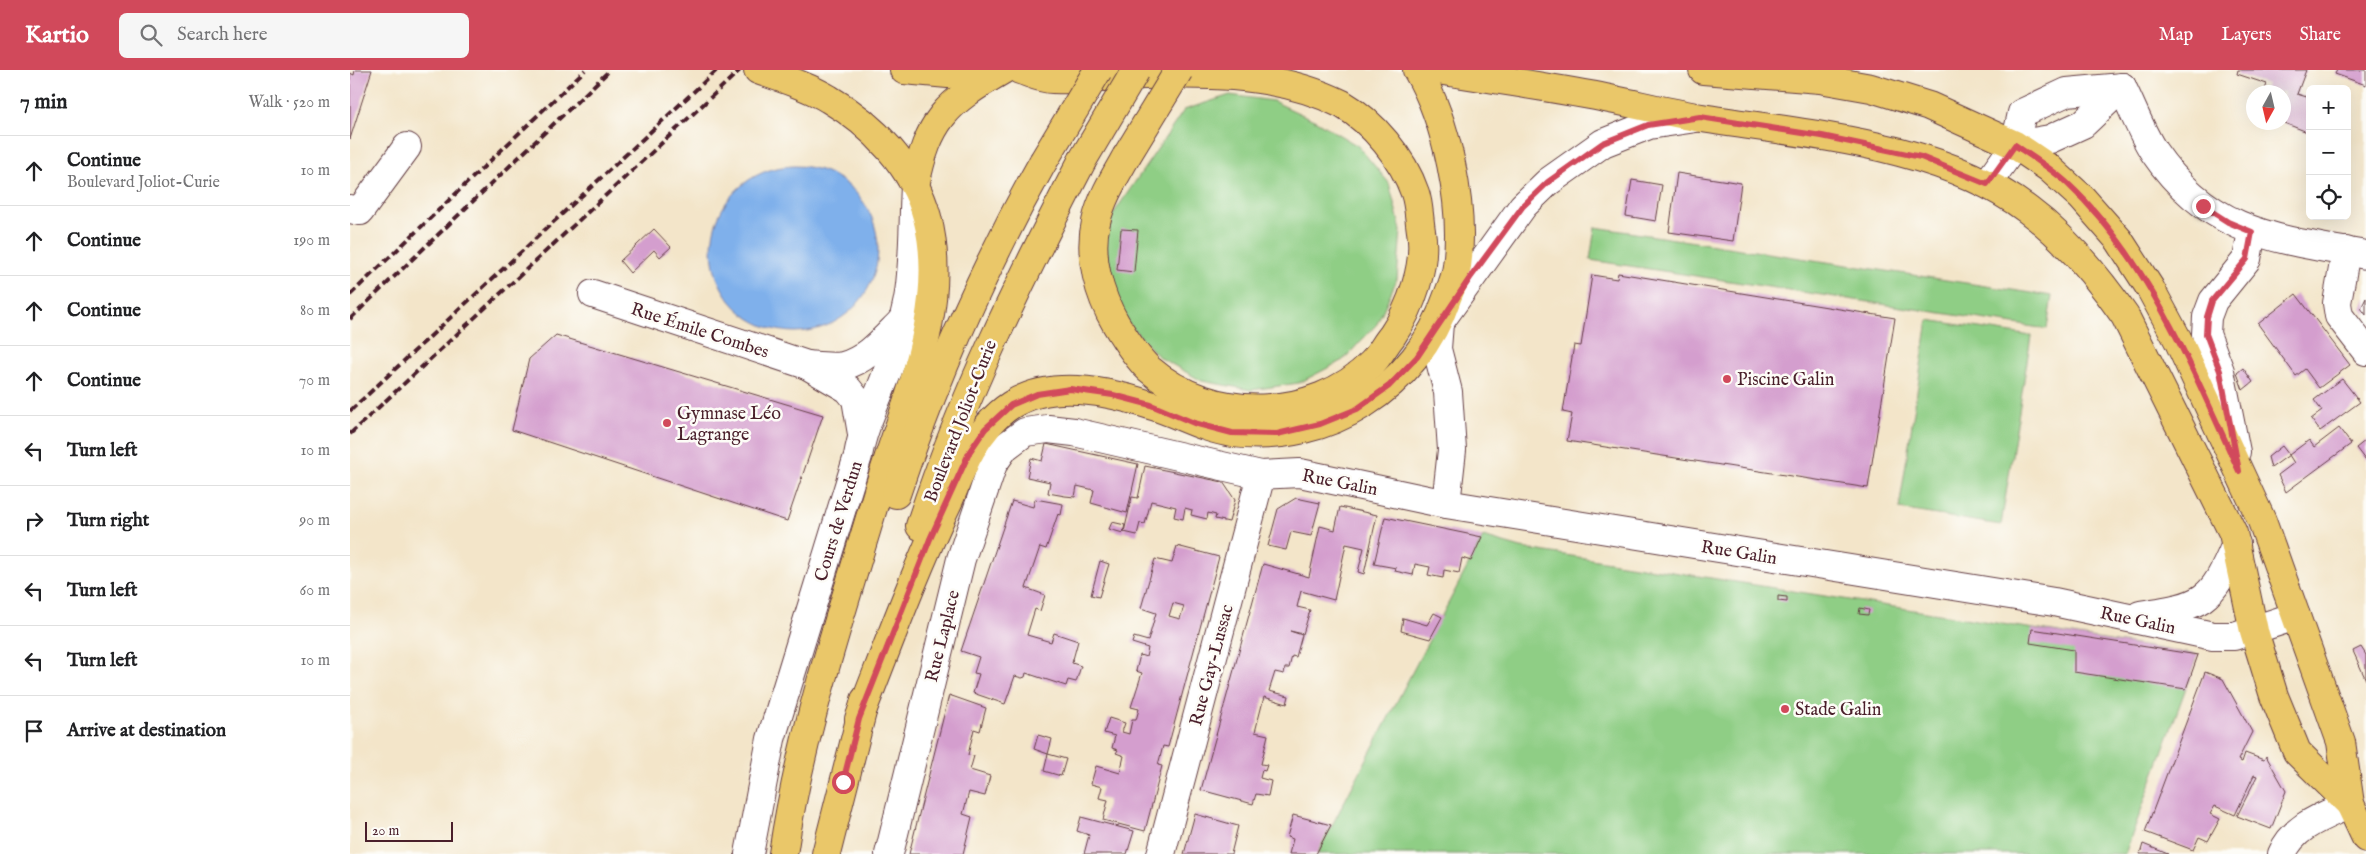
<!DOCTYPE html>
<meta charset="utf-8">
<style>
body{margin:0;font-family:"IM FELL English",serif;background:#f6f6f6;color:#202124}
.controls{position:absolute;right:15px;top:15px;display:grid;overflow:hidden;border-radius:8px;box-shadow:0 5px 20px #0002}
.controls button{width:45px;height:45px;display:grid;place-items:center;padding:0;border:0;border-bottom:1px solid #e0e0e0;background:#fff;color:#202124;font:25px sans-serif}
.compass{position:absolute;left:1896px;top:15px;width:45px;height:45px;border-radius:50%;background:#fff;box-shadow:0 5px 20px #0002;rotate:188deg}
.scale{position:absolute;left:15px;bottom:12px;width:88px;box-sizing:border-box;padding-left:5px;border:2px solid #4a1f2b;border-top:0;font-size:14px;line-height:18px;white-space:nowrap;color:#4a1f2b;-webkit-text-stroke:4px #fdfcf7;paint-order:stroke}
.stop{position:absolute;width:15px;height:15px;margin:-11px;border:4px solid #d1495b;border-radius:50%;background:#fff}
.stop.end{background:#d1495b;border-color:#fff;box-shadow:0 1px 5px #0008}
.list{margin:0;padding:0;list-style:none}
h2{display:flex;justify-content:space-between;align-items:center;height:65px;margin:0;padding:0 20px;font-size:21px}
h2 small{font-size:16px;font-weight:400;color:#757577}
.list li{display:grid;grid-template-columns:32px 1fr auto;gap:15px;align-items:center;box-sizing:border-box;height:70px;padding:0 20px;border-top:1px solid #e0e0e0}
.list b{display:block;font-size:19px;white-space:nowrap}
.list p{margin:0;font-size:16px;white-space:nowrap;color:#757577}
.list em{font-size:16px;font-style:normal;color:#757577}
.icon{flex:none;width:28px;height:28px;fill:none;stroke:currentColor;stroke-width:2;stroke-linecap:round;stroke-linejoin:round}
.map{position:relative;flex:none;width:2016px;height:784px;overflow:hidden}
header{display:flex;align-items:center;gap:30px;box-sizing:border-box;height:70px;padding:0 25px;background:#d1495b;color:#fff}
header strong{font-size:24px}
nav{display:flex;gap:28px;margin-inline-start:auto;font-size:18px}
.search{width:350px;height:45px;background:#f6f6f6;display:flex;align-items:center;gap:12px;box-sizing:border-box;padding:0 18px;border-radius:8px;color:#757577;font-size:19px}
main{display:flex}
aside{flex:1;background:#fff}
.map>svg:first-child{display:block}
</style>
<header>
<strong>Kartio</strong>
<div class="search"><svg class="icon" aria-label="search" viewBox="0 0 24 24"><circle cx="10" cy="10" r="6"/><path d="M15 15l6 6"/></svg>Search here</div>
<nav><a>Map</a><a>Layers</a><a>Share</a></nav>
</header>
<main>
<aside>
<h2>7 min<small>Walk · 520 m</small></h2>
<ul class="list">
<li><svg class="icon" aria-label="ahead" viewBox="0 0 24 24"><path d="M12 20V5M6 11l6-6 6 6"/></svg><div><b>Continue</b><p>Boulevard Joliot-Curie</p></div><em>10 m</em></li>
<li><svg class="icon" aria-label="ahead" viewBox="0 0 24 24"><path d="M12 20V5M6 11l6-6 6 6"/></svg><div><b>Continue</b></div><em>190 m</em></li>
<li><svg class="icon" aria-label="ahead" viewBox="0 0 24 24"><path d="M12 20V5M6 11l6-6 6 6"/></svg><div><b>Continue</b></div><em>80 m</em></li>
<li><svg class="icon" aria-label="ahead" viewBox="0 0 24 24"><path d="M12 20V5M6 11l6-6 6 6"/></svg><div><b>Continue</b></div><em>70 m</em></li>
<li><svg class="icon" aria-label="left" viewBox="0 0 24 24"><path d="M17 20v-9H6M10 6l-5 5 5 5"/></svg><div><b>Turn left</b></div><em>10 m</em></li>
<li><svg class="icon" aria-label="right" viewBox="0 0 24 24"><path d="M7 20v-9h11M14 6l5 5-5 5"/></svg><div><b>Turn right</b></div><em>90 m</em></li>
<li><svg class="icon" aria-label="left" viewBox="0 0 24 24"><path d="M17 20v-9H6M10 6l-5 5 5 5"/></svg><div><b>Turn left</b></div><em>60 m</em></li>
<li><svg class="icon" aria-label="left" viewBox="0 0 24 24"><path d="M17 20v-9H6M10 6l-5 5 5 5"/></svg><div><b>Turn left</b></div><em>10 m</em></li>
<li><svg class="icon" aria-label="arrive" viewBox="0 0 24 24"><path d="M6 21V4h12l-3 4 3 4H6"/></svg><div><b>Arrive at destination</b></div></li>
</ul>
</aside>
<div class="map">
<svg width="2016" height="784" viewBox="0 0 2016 784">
<rect width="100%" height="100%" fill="#fdfcf7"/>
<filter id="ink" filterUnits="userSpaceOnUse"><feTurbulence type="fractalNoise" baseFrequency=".02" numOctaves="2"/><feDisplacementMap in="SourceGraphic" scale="10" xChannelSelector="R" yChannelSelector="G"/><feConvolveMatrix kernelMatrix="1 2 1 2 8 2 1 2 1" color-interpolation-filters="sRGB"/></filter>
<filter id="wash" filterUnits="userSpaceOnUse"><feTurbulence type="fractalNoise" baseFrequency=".0096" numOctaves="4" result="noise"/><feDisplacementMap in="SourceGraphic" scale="20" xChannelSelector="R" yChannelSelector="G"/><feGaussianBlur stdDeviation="1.12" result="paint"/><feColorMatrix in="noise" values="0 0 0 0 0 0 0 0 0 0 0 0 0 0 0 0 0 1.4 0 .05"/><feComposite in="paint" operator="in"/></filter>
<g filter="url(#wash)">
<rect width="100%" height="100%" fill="#f3e5c9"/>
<g fill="#8fce85" stroke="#6c7658">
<polygon points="880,25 923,31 966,51 1008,76 1039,113 1051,160 1047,209 1027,254 993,290 949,313 901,320 852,311 809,287 776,251 758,205 755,156 834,40"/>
<polygon points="1245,157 1702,226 1697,259 1240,190"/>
<polygon points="1578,250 1681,266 1651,455 1549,439"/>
<polygon points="1133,467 1171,478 1848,585 1775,784 967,784"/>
</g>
<circle fill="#7fb0eb" stroke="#64688b" cx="445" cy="179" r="83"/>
<g id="blocks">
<g fill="#d49ece" fill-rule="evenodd">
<polygon points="5,0 22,0 0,69 0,3 4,5"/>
<polygon points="1888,0 1956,0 1947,24 1960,28 1960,63 1934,53 1934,22 1914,22 1917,14 1887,4"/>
<polygon points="1987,0 2016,0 2016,15 1985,4"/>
<polygon points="1327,103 1391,113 1383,171 1319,162"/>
<polygon points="1282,110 1312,115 1306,151 1276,146"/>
<polygon points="304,159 321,177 310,187 304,180 280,203 270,191"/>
<polygon points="771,159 788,160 784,202 767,200"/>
<polygon points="1268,203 1545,248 1518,418 1217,371 1222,344 1213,342 1224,275 1231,276 1242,205 1267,209"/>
<polygon points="1946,224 2000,295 1969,318 1955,299 1946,306 1908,254"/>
<polygon points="2016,228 2016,245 2011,238"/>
<polygon points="206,265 473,345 437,451 162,360 179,289"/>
<polygon points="1893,298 1903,312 1893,320 1887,303"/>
<polygon points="1992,309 2010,332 1970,361 1961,349 1972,341 1964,330"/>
<polygon points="1989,358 2001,374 1936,422 1928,405 1944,393 1939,385 1959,370 1964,377"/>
<polygon points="2016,370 2016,391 2006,378"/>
<polygon points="696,374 788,394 777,443 741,433 744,420 727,416 725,427 715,426 698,423 700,412 677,407 681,388 692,391"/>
<polygon points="1932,376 1939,385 1921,398 1918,387"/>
<polygon points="795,396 873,412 885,430 879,452 865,449 866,445 858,443 857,449 841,445 842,440 835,438 833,449 824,447 826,437 801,431 795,454 790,453 787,465 774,462 782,427 788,428"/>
<polygon points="946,428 970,433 961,466 941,462 936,480 918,476 928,439"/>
<polygon points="685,429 713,434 711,445 708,444 696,479 690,477 676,518 695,525 690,541 685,539 677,565 701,572 704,563 728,571 722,593 731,596 726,612 718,610 716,616 676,603 675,607 672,608 665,606 655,634 623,623 629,604 624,603 629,587 611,581 662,431 683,437"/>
<polygon points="990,437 1027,445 1014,504 1008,502 1014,478 996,474 984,530 951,521 947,537 960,540 953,564 940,561 952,565 946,587 942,586 939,598 935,598 934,604 925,602 919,621 939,626 937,634 914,627 905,662 918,665 911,694 917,695 915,701 912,700 910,708 921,711 918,726 906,724 903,734 851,720 913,494 959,507 970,456 985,460"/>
<polygon points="1035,447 1074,455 1132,467 1121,491 1112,488 1109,503 1094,500 1093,508 1078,505 1080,497 1065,494 1063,505 1045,501 1046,498 1024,494"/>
<polygon points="762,452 775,455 773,463 759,459"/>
<path d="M827 476 869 487 818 677 813 676 808 695 812 696 795 761 753 750 758 730 749 728 752 717 741 714 746 696 770 703 774 686 766 683 768 680 762 678 765 666 754 663 759 648 775 653 772 662 779 664 782 650H786L789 639 781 637 792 603 786 601 790 585 796 587 798 578 782 573 784 567 798 571 806 543 791 538 805 489 822 493ZM823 533 834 536 830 549 819 546Z"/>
<polygon points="750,491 759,494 749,527 741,525"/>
<polygon points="1428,526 1437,527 1437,532 1428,531"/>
<polygon points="1510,538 1519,540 1518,545 1509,544"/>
<polygon points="1084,543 1092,547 1080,569 1051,561 1053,548 1077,555"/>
<polygon points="1682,559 1848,585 1836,619 1724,602 1724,580 1680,573"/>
<polygon points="2011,577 2016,585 2016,610 2003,581"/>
<polygon points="1855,602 1873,609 1902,662 1888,690 1892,692 1895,683 1914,690 1916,686 1936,721 1921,759 1887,746 1907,706 1904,705 1885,745 1865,736 1860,744 1870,749 1858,771 1849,767 1843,780 1795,762"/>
<polygon points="599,625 636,638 630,661 624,659 618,685 624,686 620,700 640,706 635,726 619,722 613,744 622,747 613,784 559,784"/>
<polygon points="688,665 702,669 698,684 684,679"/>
<polygon points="698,684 716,689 711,706 694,701"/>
<polygon points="845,744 888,756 881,784 834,784"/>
<polygon points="943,745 981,755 966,784 939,784 943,769 937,767"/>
<polygon points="731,747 784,761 777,784 734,784 739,765 727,761"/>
<polygon points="1793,774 1818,784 1790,784"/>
</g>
</g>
</g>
<g filter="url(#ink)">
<use href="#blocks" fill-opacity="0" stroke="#633d43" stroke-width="1"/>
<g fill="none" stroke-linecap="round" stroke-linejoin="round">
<defs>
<g id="minor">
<path d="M1772 17C1783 39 1791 62 1804 82 1860 164 1926 169 2016 185"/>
<polyline points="1665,75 1700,69 1733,54 1772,17"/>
<polyline points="1637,114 1665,75 1672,43 1717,22 1772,17"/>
<polyline points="0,139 10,141 57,77"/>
<polyline points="1996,181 1987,233 1989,246 2016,281"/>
<polyline points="243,224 457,295 498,319 506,329 512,364"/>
<path d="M457 295C468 296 482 298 493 296 517 290 534 269 551 252"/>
<polyline points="1886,382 1870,301 1856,264 1857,247 1863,231 1897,189 1902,161"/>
<polyline points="1096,434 1102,380 1098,322 1087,279 1089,253 1173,136 1198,112 1253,73 1299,55 1346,48"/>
<path d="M1790 545C1853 535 1861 534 1886 474"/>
<path d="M399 784 421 669 508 386C514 350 533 320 543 285 549 265 556 244 559 223 564 188 563 152 565 116"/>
<polyline points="539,784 611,489 643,394 655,377 675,362 698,359 724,362 911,405 950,403 1096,434 1704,532 1863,566 1884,566 1946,546"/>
<polyline points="811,784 911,405"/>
<path d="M1932 784C1943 756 1974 746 2000 734"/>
</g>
<g id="major">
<path d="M408 0C431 8 458 16 479 29 522 54 564 97 577 147 601 239 554 334 528 421 493 540 451 660 433 784"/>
<polyline points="554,0 598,4 632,0"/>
<path d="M670 0C680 3 691 9 702 9 724 10 747 7 769 6 843 3 925 0 992 34 1023 52 1053 88 1065 123 1069 134 1069 149 1071 161 1077 195 1061 238 1042 266 1035 274 1030 285 1022 293 964 352 861 353 799 299 786 287 775 269 766 254 749 225 738 186 746 152 751 129 764 108 776 87"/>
<path d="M1087 0C1138 8 1189 16 1240 25 1278 32 1315 42 1352 48 1458 65 1590 73 1678 140 1716 168 1748 207 1775 246L1883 463 1904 561 1924 626 1947 682 2000 734"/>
<polyline points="1353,0 1470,9 1521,18 1579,36 1665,75 1699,98 1732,128 1769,170 1800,218 1828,270 1912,451 1991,672 2000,734 2016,768"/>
<path d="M565 116C578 50 596 33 653 0"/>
<path d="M546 424C584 311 635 195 693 92"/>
<path d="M570 456C612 327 670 211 732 91"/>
<path d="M509 649C538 575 565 501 599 430 606 414 612 395 621 380 630 364 645 345 661 335 701 309 758 321 800 335 828 343 853 359 883 363 978 375 1067 317 1097 228 1101 218 1106 207 1107 196 1115 137 1097 51 1067 0"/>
<polyline points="476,784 515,630"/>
</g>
</defs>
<use href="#minor" stroke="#633d43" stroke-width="30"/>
<use href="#major" stroke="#633d43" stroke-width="30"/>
<use href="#minor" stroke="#fff" stroke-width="28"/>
<use href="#major" stroke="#eac769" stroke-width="28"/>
<g stroke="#4a1f2b" stroke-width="4" stroke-dasharray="8 4" stroke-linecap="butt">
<polyline points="0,225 235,0"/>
<polyline points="0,249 260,0"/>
<polyline points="0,341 367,0"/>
<polyline points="0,364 390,0"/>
</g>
<defs>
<g id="major-bridge">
<polyline points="776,87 829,0"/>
<polyline points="732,91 786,0"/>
<polyline points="693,92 748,0"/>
</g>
</defs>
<use href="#major-bridge" stroke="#633d43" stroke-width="30" stroke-linecap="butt"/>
<use href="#major-bridge" stroke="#eac769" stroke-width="28"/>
</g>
</g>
<g fill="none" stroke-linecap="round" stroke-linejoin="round" filter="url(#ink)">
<path stroke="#d1495b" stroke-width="6" d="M493 712 509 649 580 469 620 381 635 359 661 335 687 324 720 319 763 325 801 335 844 353 882 363 927 364 970 354 1007 339 1039 316 1067 287 1120 208 1173 136 1198 112 1253 73 1298 55 1350 47 1472 66 1571 87 1637 114 1665 75C1682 87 1701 98 1717 113 1800 190 1842 300 1889 401L1870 301 1856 264 1857 247 1862 231 1897 189 1902 162 1878 152 1853 136"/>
</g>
<g fill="#d1495b" stroke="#fdfcf7" stroke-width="2">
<circle cx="1377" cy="309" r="5"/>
<circle cx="317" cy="353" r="5"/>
<circle cx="1435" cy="639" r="5"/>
</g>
<g text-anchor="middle" stroke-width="5" stroke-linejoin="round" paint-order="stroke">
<g font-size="18" fill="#4a1f2b" stroke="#fdfcf7">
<text transform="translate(350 260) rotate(18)" y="6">Rue Émile Combes</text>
<text transform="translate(610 351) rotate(-69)" y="6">Boulevard Joliot-Curie</text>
<text transform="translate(990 412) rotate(11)" y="6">Rue Galin</text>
<text transform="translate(488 451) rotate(-73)" y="6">Cours de Verdun</text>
<text transform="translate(1389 482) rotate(9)" y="6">Rue Galin</text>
<text transform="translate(1788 550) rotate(12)" y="6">Rue Galin</text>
<text transform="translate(592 566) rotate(-76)" y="6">Rue Laplace</text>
<text transform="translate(861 595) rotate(-75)" y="6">Rue Gay-Lussac</text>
</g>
<g font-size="18" fill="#4a1f2b" stroke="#fdfcf7" text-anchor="start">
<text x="1387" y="315">Piscine Galin</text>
<text x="327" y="349">Gymnase Léo<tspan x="327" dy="21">Lagrange</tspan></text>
<text x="1445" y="645">Stade Galin</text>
</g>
</g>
</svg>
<div class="controls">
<button>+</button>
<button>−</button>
<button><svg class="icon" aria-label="locate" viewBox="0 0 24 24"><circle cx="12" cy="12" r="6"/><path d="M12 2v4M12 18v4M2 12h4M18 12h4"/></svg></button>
</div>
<svg class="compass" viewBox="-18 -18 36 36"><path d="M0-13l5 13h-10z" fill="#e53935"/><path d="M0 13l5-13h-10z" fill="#757577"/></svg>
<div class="scale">20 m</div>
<div class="stop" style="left:493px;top:712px"></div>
<div class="stop end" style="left:1853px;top:136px"></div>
</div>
</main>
